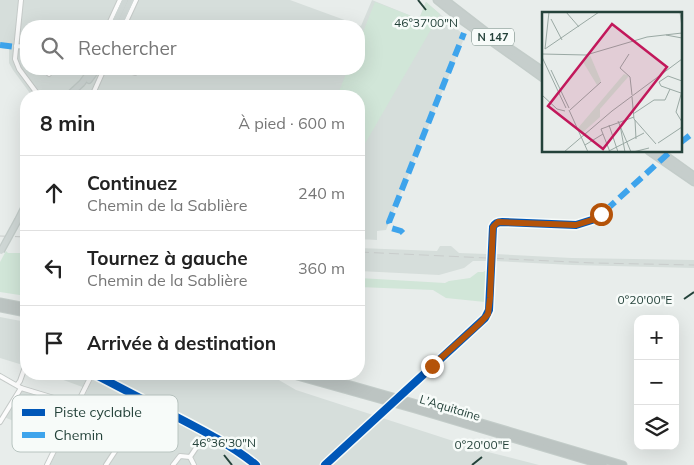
<!DOCTYPE html>
<html lang="fr">
<meta charset="utf-8">
<style>
body{margin:0;font-family:Mulish,sans-serif;background:#f6f6f6;color:#222}
.controls{position:absolute;right:15px;bottom:15px;display:grid;overflow:hidden;border-radius:10px;box-shadow:0 5px 20px #0002}
.controls button{width:45px;height:45px;display:grid;place-items:center;padding:0;border:0;border-bottom:1px solid #e0e0e0;background:#fff;color:#222;font:25px sans-serif}
.stop{position:absolute;width:15px;height:15px;margin:-11px;border:4px solid #b45309;border-radius:50%;background:#fff}
.stop.end{background:#b45309;border-color:#fff;box-shadow:0 1px 5px #0008}
.list{margin:0;padding:0;list-style:none}
h2{display:flex;justify-content:space-between;align-items:center;height:65px;margin:0;padding:0 20px;font-size:21px}
h2 small{font-size:16px;font-weight:400;color:#767676}
.list li{display:grid;grid-template-columns:32px 1fr auto;gap:15px;align-items:center;box-sizing:border-box;height:75px;padding:0 20px;border-top:1px solid #e0e0e0}
.list b{display:block;font-size:19px;white-space:nowrap}
.list p{margin:0;font-size:16px;white-space:nowrap;color:#767676}
.list em{font-size:16px;font-style:normal;color:#767676}
.icon{flex:none;width:28px;height:28px;fill:none;stroke:currentColor;stroke-width:2;stroke-linecap:round;stroke-linejoin:round}
.map{position:relative;flex:none;width:694px;height:465px;overflow:hidden}
.search{position:absolute;background:#fff;box-shadow:0 5px 20px #0002;left:20px;top:20px;width:345px;height:55px;display:flex;align-items:center;gap:12px;box-sizing:border-box;padding:0 18px;border-radius:20px;color:#767676;font-size:19px}
.panel{position:absolute;background:#fff;box-shadow:0 5px 20px #0002;left:20px;top:90px;width:345px;height:290px;border-radius:20px}
.map>svg:first-child{display:block}
</style>
<div class="map">
<svg width="694" height="465" viewBox="0 0 694 465">
<rect width="100%" height="100%" fill="#e8edeb"/>
<g fill="#d6dedb" fill-rule="evenodd">
<path d="M0 0H290L361 26 372 0 419 19 426 2 465 36 386 230 377 231V240L359 239V96H32L13 70 9 63V49L0 48ZM26 26H359V69H26Z"/>
<polygon points="440,246 451,246 459,253 487,254 487,261 473,261 464,268 439,275 359,271 359,248 437,251"/>
<polygon points="495,254 572,258 694,260 694,268 572,265 494,261"/>
<polygon points="0,317 26,322 26,366 0,358"/>
<polygon points="47,374 263,374 272,376 296,390 484,451 539,465 50,465 62,441 4,417 23,390 78,408 88,389"/>
</g>
<g fill="#d1e6d8">
<polygon points="375,2 419,19 426,2 440,14 359,154 359,96 337,96 348,69 359,69 359,42"/>
<polygon points="6,251 8,253 26,253 26,296 0,292 0,262"/>
<polygon points="487,270 485,302 446,298 433,290 359,287 359,278 445,283 449,281 470,278 478,272 483,272"/>
</g>
<g fill="none" stroke-linecap="round" stroke-linejoin="round">
<defs>
<g id="minor">
<polyline points="21,0 15,59 19,69 39,96"/>
<polyline points="108,26 120,0"/>
<polyline points="124,26 136,0"/>
<polyline points="16,46 26,47"/>
<polyline points="124,69 135,73"/>
<polyline points="49,74 53,69"/>
<polyline points="92,96 104,69"/>
<polyline points="492,240 493,227 498,222 576,225 592,220 606,210"/>
<path d="M94 374 142 399 147 403 154 405C189 424 225 440 256 465"/>
<polyline points="0,376 21,388 77,405"/>
<polyline points="17,385 20,381 25,367"/>
<polyline points="400,396 485,318 489,310 491,276"/>
<polyline points="0,422 21,388"/>
<polyline points="47,465 92,374"/>
<polyline points="106,465 147,403"/>
<polyline points="173,465 180,456 190,457"/>
<polyline points="194,465 190,457 206,433"/>
<polyline points="325,465 389,406"/>
</g>
<g id="primary">
<polyline points="113,26 125,0"/>
<polyline points="119,26 131,0"/>
<polyline points="89,80 97,69"/>
<polyline points="68,96 82,83 92,69"/>
<polyline points="18,220 26,204"/>
</g>
<g id="trunk">
<polyline points="437,0 463,21 543,78"/>
<polyline points="445,0 489,34 543,71"/>
<polyline points="649,151 694,182"/>
<polyline points="659,151 694,176"/>
</g>
<g id="motorway">
<polyline points="0,302 26,307"/>
<polyline points="0,308 26,313"/>
<polyline points="290,374 415,409 603,465"/>
<polyline points="312,374 400,399 623,465"/>
</g>
</defs>
<use href="#minor" stroke="#c5cac8" stroke-width="6"/>
<use href="#primary" stroke="#c3ccc9" stroke-width="8"/>
<use href="#trunk" stroke="#c3ccc9" stroke-width="9"/>
<use href="#motorway" stroke="#c3ccc9" stroke-width="9"/>
<use href="#minor" stroke="#fcfcfc" stroke-width="4"/>
<use href="#primary" stroke="#cfd7d5" stroke-width="5.5"/>
<use href="#trunk" stroke="#c6cecc" stroke-width="6"/>
<use href="#motorway" stroke="#bcc4c2" stroke-width="7"/>
<g stroke="#c9cdcc" stroke-width="1" stroke-dasharray="10 5" stroke-linecap="butt">
<polyline points="0,236 26,237"/>
<polyline points="359,252 594,263 694,265"/>
</g>
<defs>
<polyline id="minor-bridge" points="491,276 492,240"/>
<polyline id="primary-bridge" points="1,251 18,220"/>
</defs>
<use href="#minor-bridge" stroke="#c5cac8" stroke-width="6" stroke-linecap="butt"/>
<use href="#primary-bridge" stroke="#c3ccc9" stroke-width="8" stroke-linecap="butt"/>
<use href="#minor-bridge" stroke="#fcfcfc" stroke-width="4"/>
<use href="#primary-bridge" stroke="#cfd7d5" stroke-width="5.5"/>
<g stroke="#3ea4ec" stroke-width="6" stroke-dasharray="12 6" stroke-linecap="butt">
<polyline points="0,45 16,47"/>
<polyline points="680,143 694,132"/>
<polyline points="606,210 671,151"/>
<polyline points="403,233 401,231 391,228 389,222 464,33"/>
</g>
<defs>
<g id="cycleway">
<path d="M94 374 142 399 147 403 154 405C189 424 225 440 256 465"/>
<path d="M325 465 485 318 489 310 493 227C495 223 498 222 502 222L576 225 592 220 606 210"/>
</g>
</defs>
<use href="#cycleway" stroke="#f7fbf9" stroke-width="11"/>
<use href="#cycleway" stroke="#0057b8" stroke-width="8"/>
</g>
<g fill="none" stroke-linecap="round" stroke-linejoin="round">
<polyline stroke="#b45309" stroke-width="6" points="432,366 480,323 488,314 490,298 493,227 498,222 576,225 592,220 601,214"/>
</g>
<path fill="none" stroke="#24423a" stroke-width="2" d="M418 0 426 10M684 299 694 292M224 455 232 465M472 465 482 457"/>
<g text-anchor="middle" stroke-width="5" stroke-linejoin="round" paint-order="stroke">
<rect fill="#f7fbf9" stroke="#637a73" stroke-width="1" x="472" y="28.5" width="42" height="17" rx="4"/>
<g font-size="11" font-weight="bold" fill="#24423a">
<text x="493" y="41">N 147</text>
</g>
<g font-size="12" fill="#24423a" stroke="#f7fbf9">
<text transform="translate(450 408) rotate(17)" y="4">L'Aquitaine</text>
</g>
</g>
<g transform="translate(542 12)">
<rect width="140" height="140" fill="#e8edeb"/>
<path d="M48 43 59 69 55 73 41 50ZM82 62 87 64 58 97V105L39 122 36 116Z" fill="#d1e6d8"/>
<path fill="none" stroke="#9aa9a4" stroke-width="1" d="M24 0 37 15M138 0 140 15M9 7 20 28M124 23 140 26M3 37 57 0M3 37 7 0M0 42 44 43 105 25 140 21M87 42 78 56 88 65 90 83M0 45 24 96M9 58 27 96M140 79 134 100 140 110M139 81 119 74 117 70 126 64 140 69M0 83 15 97 23 99M90 85 92 107 114 132M27 98 46 140M28 98 59 70M91 102 112 88H123L128 77M93 108 94 127M76 109 89 140M67 113 76 140M78 113 83 140M116 131 140 115M43 133 61 122M22 140 70 99 140 47M65 140 102 121M68 140 59 117 92 105M91 140 107 136"/>
<path fill="#c2185b" fill-opacity="0.15" stroke="#c2185b" stroke-width="2.5" d="M70 12 125 55 61 137 6 94Z"/>
<rect width="140" height="140" fill="none" stroke="#24423a" stroke-width="2.5"/>
</g>
<rect x="12" y="395" width="166" height="57" rx="8" fill="#f7fbf9" stroke="#b8c4c0" stroke-width="1"/>
<rect x="22" y="409" width="23" height="7" fill="#0057b8"/>
<rect x="22" y="432" width="23" height="6" fill="#3ea4ec"/>
<g font-size="14" fill="#24423a">
<text x="54" y="417">Piste cyclable</text>
<text x="54" y="440">Chemin</text>
</g>
<g font-size="12" text-anchor="middle" fill="#24423a" stroke="#f7fbf9" stroke-width="5" stroke-linejoin="round" paint-order="stroke">
<text x="426" y="27">46°37'00"N</text>
<text x="645" y="304">0°20'00"E</text>
<text x="224" y="447">46°36'30"N</text>
<text x="482" y="449">0°20'00"E</text>
</g>
</svg>
<div class="controls">
<button>+</button>
<button>−</button>
<button><svg class="icon" aria-label="layers" viewBox="0 0 24 24"><path d="M12 4l9 5-9 5-9-5zM3 14l9 5 9-5"/></svg></button>
</div>
<div class="stop" style="left:601px;top:214px"></div>
<div class="stop end" style="left:432px;top:366px"></div>
<div class="search"><svg class="icon" aria-label="search" viewBox="0 0 24 24"><circle cx="10" cy="10" r="6"/><path d="M15 15l6 6"/></svg>Rechercher</div>
<section class="panel">
<h2>8 min<small>À pied · 600 m</small></h2>
<ul class="list">
<li><svg class="icon" aria-label="ahead" viewBox="0 0 24 24"><path d="M12 20V5M6 11l6-6 6 6"/></svg><div><b>Continuez</b><p>Chemin de la Sablière</p></div><em>240 m</em></li>
<li><svg class="icon" aria-label="left" viewBox="0 0 24 24"><path d="M17 20v-9H6M10 6l-5 5 5 5"/></svg><div><b>Tournez à gauche</b><p>Chemin de la Sablière</p></div><em>360 m</em></li>
<li><svg class="icon" aria-label="arrive" viewBox="0 0 24 24"><path d="M6 21V4h12l-3 4 3 4H6"/></svg><div><b>Arrivée à destination</b></div></li>
</ul>
</section>
</div>
